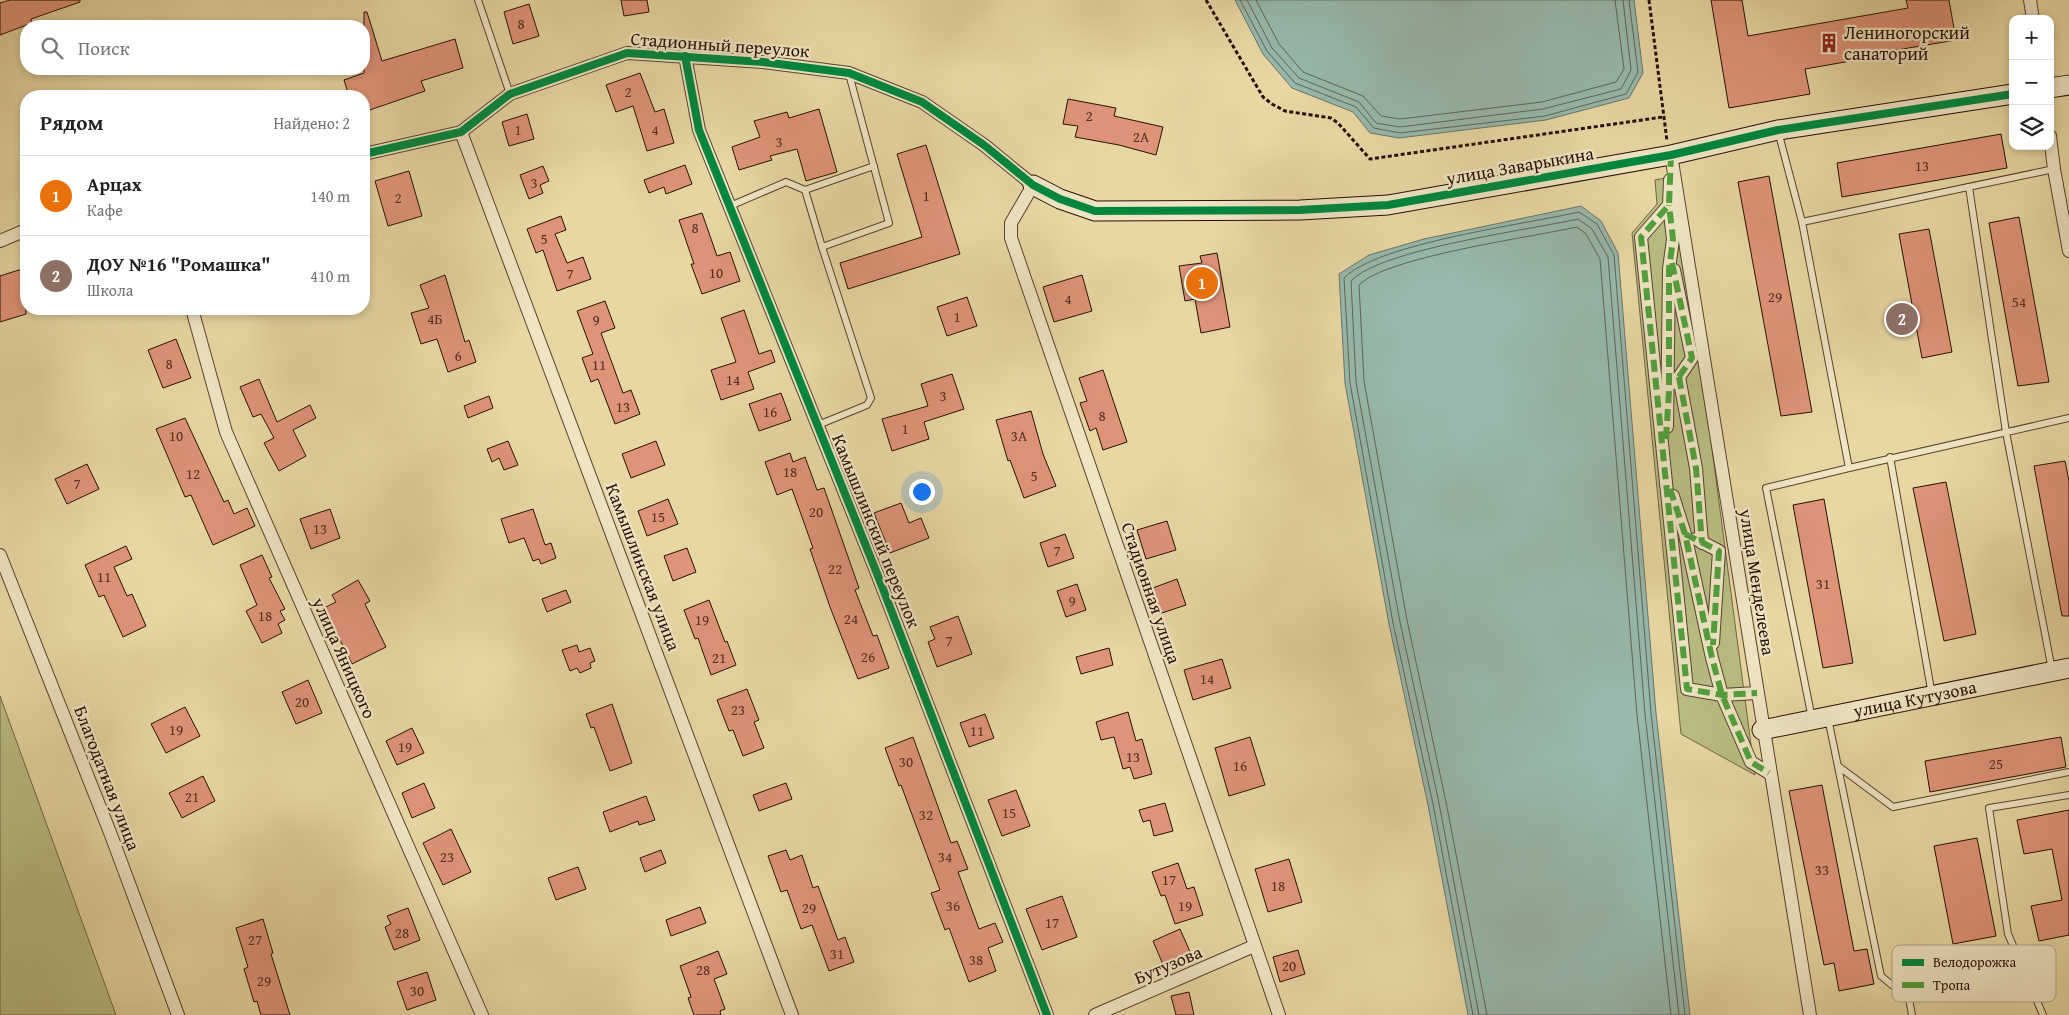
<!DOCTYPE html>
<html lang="ru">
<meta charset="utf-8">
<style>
body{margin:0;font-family:"Gentium Book Plus",serif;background:#f2f2f2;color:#202124}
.controls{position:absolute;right:15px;top:15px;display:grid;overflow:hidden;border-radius:10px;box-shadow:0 2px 8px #0003}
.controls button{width:45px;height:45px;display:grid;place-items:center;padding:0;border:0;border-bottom:1px solid #e0e0e0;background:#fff;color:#202124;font:25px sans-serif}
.you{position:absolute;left:921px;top:491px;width:18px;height:18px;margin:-12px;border:4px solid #fff;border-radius:50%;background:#1a73e8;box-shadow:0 0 0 8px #1a73e833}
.badge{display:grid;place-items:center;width:32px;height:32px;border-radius:50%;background:#8f2418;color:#fff;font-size:16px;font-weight:700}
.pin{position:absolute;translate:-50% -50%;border:2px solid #fff;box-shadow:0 1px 5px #0006}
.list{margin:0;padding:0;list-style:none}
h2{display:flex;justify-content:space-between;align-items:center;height:65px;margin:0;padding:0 20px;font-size:21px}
h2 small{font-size:16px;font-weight:400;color:#757577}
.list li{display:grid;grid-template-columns:32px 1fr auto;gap:15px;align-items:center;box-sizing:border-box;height:80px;padding:0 20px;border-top:1px solid #e0e0e0}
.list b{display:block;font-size:19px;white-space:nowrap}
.list p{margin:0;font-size:16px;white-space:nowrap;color:#757577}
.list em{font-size:16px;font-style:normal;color:#757577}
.icon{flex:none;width:28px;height:28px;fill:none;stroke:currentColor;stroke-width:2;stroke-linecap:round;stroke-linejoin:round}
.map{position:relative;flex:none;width:2069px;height:1015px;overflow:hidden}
.search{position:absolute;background:#fff;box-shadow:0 2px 8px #0003;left:20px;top:20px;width:350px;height:55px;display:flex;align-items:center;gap:12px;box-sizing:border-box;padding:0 18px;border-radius:20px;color:#757577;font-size:19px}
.panel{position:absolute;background:#fff;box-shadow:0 2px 8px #0003;left:20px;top:90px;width:350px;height:225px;border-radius:20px}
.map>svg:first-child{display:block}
</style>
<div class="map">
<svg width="2069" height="1015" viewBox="0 0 2069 1015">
<rect width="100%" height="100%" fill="#e7d7a3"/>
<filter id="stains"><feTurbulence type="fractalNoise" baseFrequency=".004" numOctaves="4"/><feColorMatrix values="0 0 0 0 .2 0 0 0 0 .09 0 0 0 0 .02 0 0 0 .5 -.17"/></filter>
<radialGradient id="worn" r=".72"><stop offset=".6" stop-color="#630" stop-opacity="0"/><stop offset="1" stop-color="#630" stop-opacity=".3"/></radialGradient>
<g fill="#b9bd83" stroke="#706645">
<polygon points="1676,176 1755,775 1681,734 1632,233 1657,204 1655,180"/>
<polygon points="0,696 116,1015 0,1015"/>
</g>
<g fill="#97b8ab" stroke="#6a7569">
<polygon points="1235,0 1634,0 1643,73 1629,98 1546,120 1399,138 1370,133 1353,112 1292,88 1263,54"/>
<polygon points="1581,206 1601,221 1618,253 1656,713 1690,1015 1468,1015 1428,805 1389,624 1345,383 1339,274 1369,255 1424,239"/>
</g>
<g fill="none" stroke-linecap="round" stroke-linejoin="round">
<g stroke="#5f6459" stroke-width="1">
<polyline points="1240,0 1267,51 1295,83 1356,107 1374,128 1400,133 1545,116 1626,94 1638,72 1629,0"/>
<polyline points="1247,0 1272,48 1299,78 1359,102 1376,123 1400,127 1543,109 1621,89 1631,70 1623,0"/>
<polyline points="1256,0 1279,44 1303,72 1363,96 1381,116 1400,119 1542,102 1616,82 1624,69 1615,0"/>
<path d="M1473 1015 1433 804 1393 623 1350 383 1344 278C1378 243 1527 224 1579 212L1597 224 1614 255 1651 713 1685 1015"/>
<path d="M1479 1015 1439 803 1400 622 1356 382 1351 281C1381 249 1529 230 1578 219L1592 229 1608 257 1645 714 1679 1015"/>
<path d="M1487 1015 1446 802 1407 620 1364 381 1359 285C1386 257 1532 237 1577 227L1586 234 1600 259 1637 715 1671 1015"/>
</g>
</g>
<g fill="#df9378" stroke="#271007">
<polygon points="10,0 80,0 80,2 31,19 32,23 0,35 0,3"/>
<polygon points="621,0 647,0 649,12 624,16"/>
<polygon points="1711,0 1742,0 1748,36 1908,8 1906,0 1949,0 1956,40 1891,51 1891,54 1805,69 1810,94 1729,108"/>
<polygon points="529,4 539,36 513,44 504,12"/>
<polygon points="364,12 367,12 382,61 455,39 463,68 421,81 425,91 364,112 364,96 349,96 344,80 364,73"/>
<polygon points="640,73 655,112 664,109 674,143 647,151 633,106 616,112 606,85"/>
<polygon points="1068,99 1116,108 1114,116 1163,127 1156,155 1119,145 1075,137 1078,126 1063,124"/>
<polygon points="819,109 837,172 806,181 797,149 770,156 772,160 739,170 732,147 760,137 754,121 787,112 789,118"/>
<polygon points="527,114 534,139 509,146 502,122"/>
<polygon points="2001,134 2007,168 1842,197 1837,163"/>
<polygon points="926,145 960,254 848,289 840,263 922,237 897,154"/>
<polygon points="685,165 692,184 666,194 664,187 649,193 644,180"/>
<polygon points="543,166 549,181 540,185 543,193 529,199 520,175"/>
<polygon points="409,171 422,216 388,226 375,181"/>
<polygon points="1769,176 1812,412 1781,416 1738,182"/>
<polygon points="702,213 717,256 730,252 740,281 702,294 691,264 694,264 679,220"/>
<polygon points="561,216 566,230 555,234 567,263 583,257 591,279 557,291 543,250 536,253 527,229"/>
<polygon points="2019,217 2049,382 2018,386 1989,223"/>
<polygon points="1929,229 1952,352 1922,358 1899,234"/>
<polygon points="1217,253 1230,327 1201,333 1195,299 1185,301 1179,266 1202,263 1200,256"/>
<polygon points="22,269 26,282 26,314 0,322 0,276"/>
<polygon points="445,275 465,342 469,340 476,362 448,372 437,339 421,344 411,313 429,308 420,285"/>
<polygon points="1082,275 1092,311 1054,322 1043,287"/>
<polygon points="967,297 977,326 947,336 937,307"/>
<polygon points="605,301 615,328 601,333 623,393 631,390 640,414 615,424 598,379 591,382 582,358 593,354 577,311"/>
<polygon points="744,310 759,354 771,350 775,362 748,372 754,389 721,400 711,370 736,362 721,318"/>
<polygon points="176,339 191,378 163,388 148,350"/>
<polygon points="1103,370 1127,442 1103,450 1096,428 1090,431 1080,403 1087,401 1079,378"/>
<polygon points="952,374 964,409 924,422 929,439 892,451 882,419 928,406 921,384"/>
<polygon points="259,379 277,422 310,405 316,418 293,430 306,456 279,471 264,443 274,438 261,414 253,417 240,387"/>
<polygon points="781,393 791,420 759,431 749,404"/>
<polygon points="489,396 493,408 468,418 464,406"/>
<polygon points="1031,411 1043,454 1056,486 1024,498 1010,460 1008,461 996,420"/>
<polygon points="185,418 224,502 228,500 234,514 247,508 255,526 213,545 191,495 185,497 156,429"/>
<polygon points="508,441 518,465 504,470 499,458 492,462 487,449"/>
<polygon points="656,441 665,465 631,478 622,454"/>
<polygon points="790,453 793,462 805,457 817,490 824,488 859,588 855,590 873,636 877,635 889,668 858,679 830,607 810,549 813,548 792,489 777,495 765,462"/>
<polygon points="2065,461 2069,481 2069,616 2062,616 2034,466"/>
<polygon points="87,464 99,489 67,504 55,479"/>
<polygon points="1946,482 1976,634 1944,641 1913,488"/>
<polygon points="668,499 678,524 647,536 638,511"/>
<polygon points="1824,499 1853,663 1823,668 1793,505"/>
<polygon points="901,503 909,523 921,518 929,538 890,553 874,513"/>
<polygon points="330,509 340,538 311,549 300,519"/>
<polygon points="533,509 545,545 551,543 556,558 541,564 539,559 533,561 524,538 509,543 501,519"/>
<polygon points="1167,521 1176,550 1146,559 1137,530"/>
<polygon points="1065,534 1074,558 1048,567 1040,543"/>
<polygon points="126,546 132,559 114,567 127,596 132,594 146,626 123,637 104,595 99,597 85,565"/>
<polygon points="687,548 696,572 673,581 664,556"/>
<polygon points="262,555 272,577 269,578 285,609 280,611 285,620 278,624 282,633 262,643 246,611 257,605 240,565"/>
<polygon points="1177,579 1186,605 1159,614 1150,589"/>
<polygon points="358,580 370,601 365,604 386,647 352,664 324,608 336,602 332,595"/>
<polygon points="1077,584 1086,610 1066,617 1057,591"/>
<polygon points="566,590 571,602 547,612 542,599"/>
<polygon points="709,600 725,642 727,641 736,665 711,675 698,638 695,639 684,610"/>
<polygon points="958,616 972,654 937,667 928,642 935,639 930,627"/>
<polygon points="577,645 579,652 590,648 595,661 590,663 591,668 580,673 577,668 570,671 562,650"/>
<polygon points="1109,648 1113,665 1081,674 1076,657"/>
<polygon points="1222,659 1231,688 1193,700 1184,670"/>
<polygon points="308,680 322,713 296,724 282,692"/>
<polygon points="747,689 759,720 754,722 764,748 743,756 733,730 729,731 717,700"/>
<polygon points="612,704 632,763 610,771 594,727 591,728 586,714"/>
<polygon points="185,707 200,736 166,753 151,724"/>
<polygon points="1128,712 1136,741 1142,739 1152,774 1134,779 1130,767 1123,769 1114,737 1101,740 1096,722"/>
<polygon points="985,714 994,738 969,747 960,723"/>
<polygon points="412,728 424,753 397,765 386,741"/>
<polygon points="913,737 951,843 957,841 968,869 958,872 979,929 995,923 1003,942 988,948 996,971 969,982 949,928 945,930 931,893 940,890 901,785 899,786 885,748"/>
<polygon points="1250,737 1265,785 1229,796 1215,748"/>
<polygon points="2061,737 2066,767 1930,792 1925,761"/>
<polygon points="203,776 215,801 182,818 169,793"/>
<polygon points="424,783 435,808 412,818 402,793"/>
<polygon points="786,783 792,799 759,811 753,795"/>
<polygon points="1822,785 1854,951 1867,949 1874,984 1839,991 1834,963 1824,965 1789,791"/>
<polygon points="1016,790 1030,826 1002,836 988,800"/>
<polygon points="646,796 655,820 639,825 638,821 610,832 603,812"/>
<polygon points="1165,803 1173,831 1154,836 1150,820 1143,822 1139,810"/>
<polygon points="2069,810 2069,935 2039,941 2031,906 2062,900 2052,849 2024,854 2017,820"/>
<polygon points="451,829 471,872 443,885 423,843"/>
<polygon points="1977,838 1996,936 1953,944 1934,846"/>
<polygon points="661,850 666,863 645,872 640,858"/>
<polygon points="786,850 790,860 802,855 813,888 818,886 838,940 845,937 854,962 829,971 812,925 801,929 787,890 781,892 768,856"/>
<polygon points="1289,859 1302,902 1268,912 1255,869"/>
<polygon points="1178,863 1187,889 1194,887 1203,915 1175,924 1165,895 1161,896 1152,872"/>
<polygon points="578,867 586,889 556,900 548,878"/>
<polygon points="1062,896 1077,937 1042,950 1026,909"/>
<polygon points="700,907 706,923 671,936 666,920"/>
<polygon points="408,908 420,940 394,950 385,927 391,924 387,916"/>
<polygon points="263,919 273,953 271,954 290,1015 261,1015 257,1001 254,1002 244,969 248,967 236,928"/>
<polygon points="1180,929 1191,954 1164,967 1153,941"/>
<polygon points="1298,950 1305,974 1280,982 1273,957"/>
<polygon points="718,951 727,974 714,979 725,1009 720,1011 721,1015 694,1015 688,998 691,997 680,966"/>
<polygon points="427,972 436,1000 407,1010 397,982"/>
<polygon points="1189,992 1194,1015 1176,1015 1171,996"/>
</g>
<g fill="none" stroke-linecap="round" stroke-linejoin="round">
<defs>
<g id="lane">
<polyline points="478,0 510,94"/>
<polyline points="1778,131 1802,222 1849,468 1766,488 1812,719"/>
<polyline points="1969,187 2006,432 2052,670"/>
<polyline points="805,190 822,247 889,223 849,74"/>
<polyline points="730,206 786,182 805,190 874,166"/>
<polyline points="1802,222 2054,169"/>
<polyline points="818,425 867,405 871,398 822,247"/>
<polyline points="1890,457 1932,695"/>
<polyline points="1849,468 2069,418"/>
<polyline points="1828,718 1881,976 1909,999 1912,1015"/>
<polyline points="1838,766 1893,807 2069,772"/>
<polyline points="2043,1015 2008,934 1989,808 2069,795"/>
</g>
<g id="street">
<polyline points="2030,0 2033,19"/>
<polyline points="685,56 699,130 878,576 1047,1015"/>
<polyline points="461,132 792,1015"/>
<polyline points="2050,136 2054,169 2069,251"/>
<polyline points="364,154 461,132 510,94 627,53 763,62 849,73 922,102 984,145 1033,185 1011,223 1011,238 1279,1015"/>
<polyline points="1671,155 1810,1015"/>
<polyline points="1670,180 1669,205 1641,237 1687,689 1722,695 1757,693"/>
<polyline points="0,241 26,230"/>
<polyline points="1674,270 1692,358 1675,383"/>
<polyline points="192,309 226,432 482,1015"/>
<polyline points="1679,377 1696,468 1702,543"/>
<polyline points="1667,427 1669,269 1673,239 1669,205"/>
<polyline points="1673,496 1685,534 1712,658 1722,695 1751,762 1769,773"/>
<polyline points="1696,539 1719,551 1713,643"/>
<polyline points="0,555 111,835 178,1015"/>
<polyline points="1095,1015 1254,946"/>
</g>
<g id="secondary">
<polyline points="2050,88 2069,85"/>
<polyline points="1033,185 1060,199 1095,211 1300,210 1388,205 1671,155 1778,130 2013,94"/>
<path id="s1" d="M1762 730 2069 668"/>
</g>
</defs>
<use href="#lane" stroke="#57422e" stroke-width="8"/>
<use href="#street" stroke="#57422e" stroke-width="14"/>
<use href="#secondary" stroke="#271007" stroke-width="21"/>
<g stroke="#271007" stroke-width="3" stroke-dasharray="4 2.5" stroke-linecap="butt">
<polyline points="1206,0 1263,97 1272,104 1285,111 1331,118 1338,123 1370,159 1663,117"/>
<polyline points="1649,0 1667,141"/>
</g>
<use href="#lane" stroke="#efe5c3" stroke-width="6"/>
<use href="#street" stroke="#efe5c3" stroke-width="12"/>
<use href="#secondary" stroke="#efe5c3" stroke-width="19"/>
<g stroke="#51a03d" stroke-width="6" stroke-dasharray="12 6" stroke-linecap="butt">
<polyline points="1671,155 1669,205 1641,237 1687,689 1722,695 1757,693"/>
<polyline points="1672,263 1692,358 1676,381"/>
<polyline points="1679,377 1696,468 1702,543"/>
<polyline points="1666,439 1669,391 1669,269 1673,239 1669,205"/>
<polyline points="1670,489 1685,534 1712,658 1722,695 1751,762 1769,773"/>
<polyline points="1685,534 1719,551 1713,645"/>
</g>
<defs>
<g id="cycleway">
<polyline points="685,56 699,130 878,576 1047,1015"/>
<polyline points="364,154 461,132 510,94 627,53 763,62 849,73 922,102 984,145 1033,185 1060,199 1095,211 1300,210 1388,205 1671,155 1778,130 2013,94"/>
</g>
</defs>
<use href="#cycleway" stroke="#efe5c3" stroke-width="11"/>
<use href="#cycleway" stroke="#00873e" stroke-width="8"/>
</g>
<defs>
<symbol id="building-bare" viewBox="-9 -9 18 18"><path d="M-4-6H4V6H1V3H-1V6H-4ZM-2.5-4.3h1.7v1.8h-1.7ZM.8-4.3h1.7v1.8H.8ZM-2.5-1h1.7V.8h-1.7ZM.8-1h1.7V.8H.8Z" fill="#8f2418" stroke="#efe5c3" stroke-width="2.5" paint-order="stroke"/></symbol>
</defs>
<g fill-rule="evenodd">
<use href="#building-bare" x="1815" y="29" width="28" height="28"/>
</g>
<g text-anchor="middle" stroke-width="4.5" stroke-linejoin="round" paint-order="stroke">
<g font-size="15" fill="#553123">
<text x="521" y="29">8</text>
<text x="628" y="97">2</text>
<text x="1089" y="121">2</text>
<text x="518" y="135">1</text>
<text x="655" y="135">4</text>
<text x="1141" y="142">2А</text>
<text x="779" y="147">3</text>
<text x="1922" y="171">13</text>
<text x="534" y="188">3</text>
<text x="926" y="201">1</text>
<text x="398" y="203">2</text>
<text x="695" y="233">8</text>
<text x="544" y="244">5</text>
<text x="716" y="278">10</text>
<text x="570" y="279">7</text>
<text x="1775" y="302">29</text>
<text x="1068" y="304">4</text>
<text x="2019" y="307">54</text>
<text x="957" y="322">1</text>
<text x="435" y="324">4Б</text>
<text x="596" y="325">9</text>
<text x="458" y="361">6</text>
<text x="169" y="369">8</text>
<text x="599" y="370">11</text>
<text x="733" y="385">14</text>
<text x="943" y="401">3</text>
<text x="623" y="412">13</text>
<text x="770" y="417">16</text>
<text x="1102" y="421">8</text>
<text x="905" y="434">1</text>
<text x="176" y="441">10</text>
<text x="1019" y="441">3А</text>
<text x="790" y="477">18</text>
<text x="193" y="479">12</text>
<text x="1034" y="481">5</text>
<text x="77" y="489">7</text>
<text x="816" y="517">20</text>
<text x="658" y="522">15</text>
<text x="320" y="534">13</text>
<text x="1057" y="556">7</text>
<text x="835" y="574">22</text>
<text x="104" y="582">11</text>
<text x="1823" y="589">31</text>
<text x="1072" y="606">9</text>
<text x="265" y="621">18</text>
<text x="851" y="624">24</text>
<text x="702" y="625">19</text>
<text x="949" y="646">7</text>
<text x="868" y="662">26</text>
<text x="719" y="663">21</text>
<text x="1207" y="684">14</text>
<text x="302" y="707">20</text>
<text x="738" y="715">23</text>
<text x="176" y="735">19</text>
<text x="977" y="736">11</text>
<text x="405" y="752">19</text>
<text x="1133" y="762">13</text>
<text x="906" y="767">30</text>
<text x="1996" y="769">25</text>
<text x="1240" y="771">16</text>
<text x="192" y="802">21</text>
<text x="1009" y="818">15</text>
<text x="926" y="820">32</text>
<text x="447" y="862">23</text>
<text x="945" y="862">34</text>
<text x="1822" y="875">33</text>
<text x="1169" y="885">17</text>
<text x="1278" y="891">18</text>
<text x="953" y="911">36</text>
<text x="1185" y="911">19</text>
<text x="809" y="913">29</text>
<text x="1052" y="928">17</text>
<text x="402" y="938">28</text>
<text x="255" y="945">27</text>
<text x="837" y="959">31</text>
<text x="976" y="965">38</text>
<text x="1289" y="971">20</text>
<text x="703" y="975">28</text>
<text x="264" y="986">29</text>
<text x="417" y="996">30</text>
</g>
<g font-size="18" fill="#271007" stroke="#efe5c3" text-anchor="start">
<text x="1844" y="39">Лениногорский<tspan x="1844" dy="21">санаторий</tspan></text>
</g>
<g font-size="18" fill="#271007" stroke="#efe5c3">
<text transform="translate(720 45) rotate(4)" y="6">Стадионный переулок</text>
<text transform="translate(1520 166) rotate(-10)" y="6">улица Заварыкина</text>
<text transform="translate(876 531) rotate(68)" y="6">Камышлинский переулок</text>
<text transform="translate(643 567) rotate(69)" y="6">Камышлинская улица</text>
<text transform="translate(1757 582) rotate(81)" y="6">улица Менделеева</text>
<text transform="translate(1151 593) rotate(71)" y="6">Стадионная улица</text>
<text transform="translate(344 658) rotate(66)" y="6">улица Яницкого</text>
<text dy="6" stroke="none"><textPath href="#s1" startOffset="156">улица Кутузова</textPath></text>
<text transform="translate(107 778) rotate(69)" y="6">Благодатная улица</text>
<text transform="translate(1168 965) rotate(-23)" y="6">Бутузова</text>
</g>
</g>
<rect x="1892" y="945" width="164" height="57" rx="8" fill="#efe5c3" stroke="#b3a58b" stroke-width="1"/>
<rect x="1902" y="959" width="22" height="7" fill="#00873e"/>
<rect x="1902" y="982" width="22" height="6" fill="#51a03d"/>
<g font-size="14" fill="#271007">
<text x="1933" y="967">Велодорожка</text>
<text x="1933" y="990">Тропа</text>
</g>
<rect width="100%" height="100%" filter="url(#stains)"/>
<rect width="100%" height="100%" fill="url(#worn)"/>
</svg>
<div class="controls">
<button>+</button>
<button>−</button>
<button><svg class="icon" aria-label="layers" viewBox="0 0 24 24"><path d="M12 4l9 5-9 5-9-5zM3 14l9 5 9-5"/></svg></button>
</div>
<div class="you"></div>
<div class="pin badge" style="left:1202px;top:283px;background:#e8710a">1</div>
<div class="pin badge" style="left:1902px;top:319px;background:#8d6e63">2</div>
<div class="search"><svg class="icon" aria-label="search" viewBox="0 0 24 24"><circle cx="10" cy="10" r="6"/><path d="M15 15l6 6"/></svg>Поиск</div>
<section class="panel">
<h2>Рядом<small>Найдено: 2</small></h2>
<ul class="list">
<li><span class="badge" style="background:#e8710a">1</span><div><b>Арцах</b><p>Кафе</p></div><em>140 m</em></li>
<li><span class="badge" style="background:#8d6e63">2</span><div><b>ДОУ №16 &quot;Ромашка&quot;</b><p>Школа</p></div><em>410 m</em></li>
</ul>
</section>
</div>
